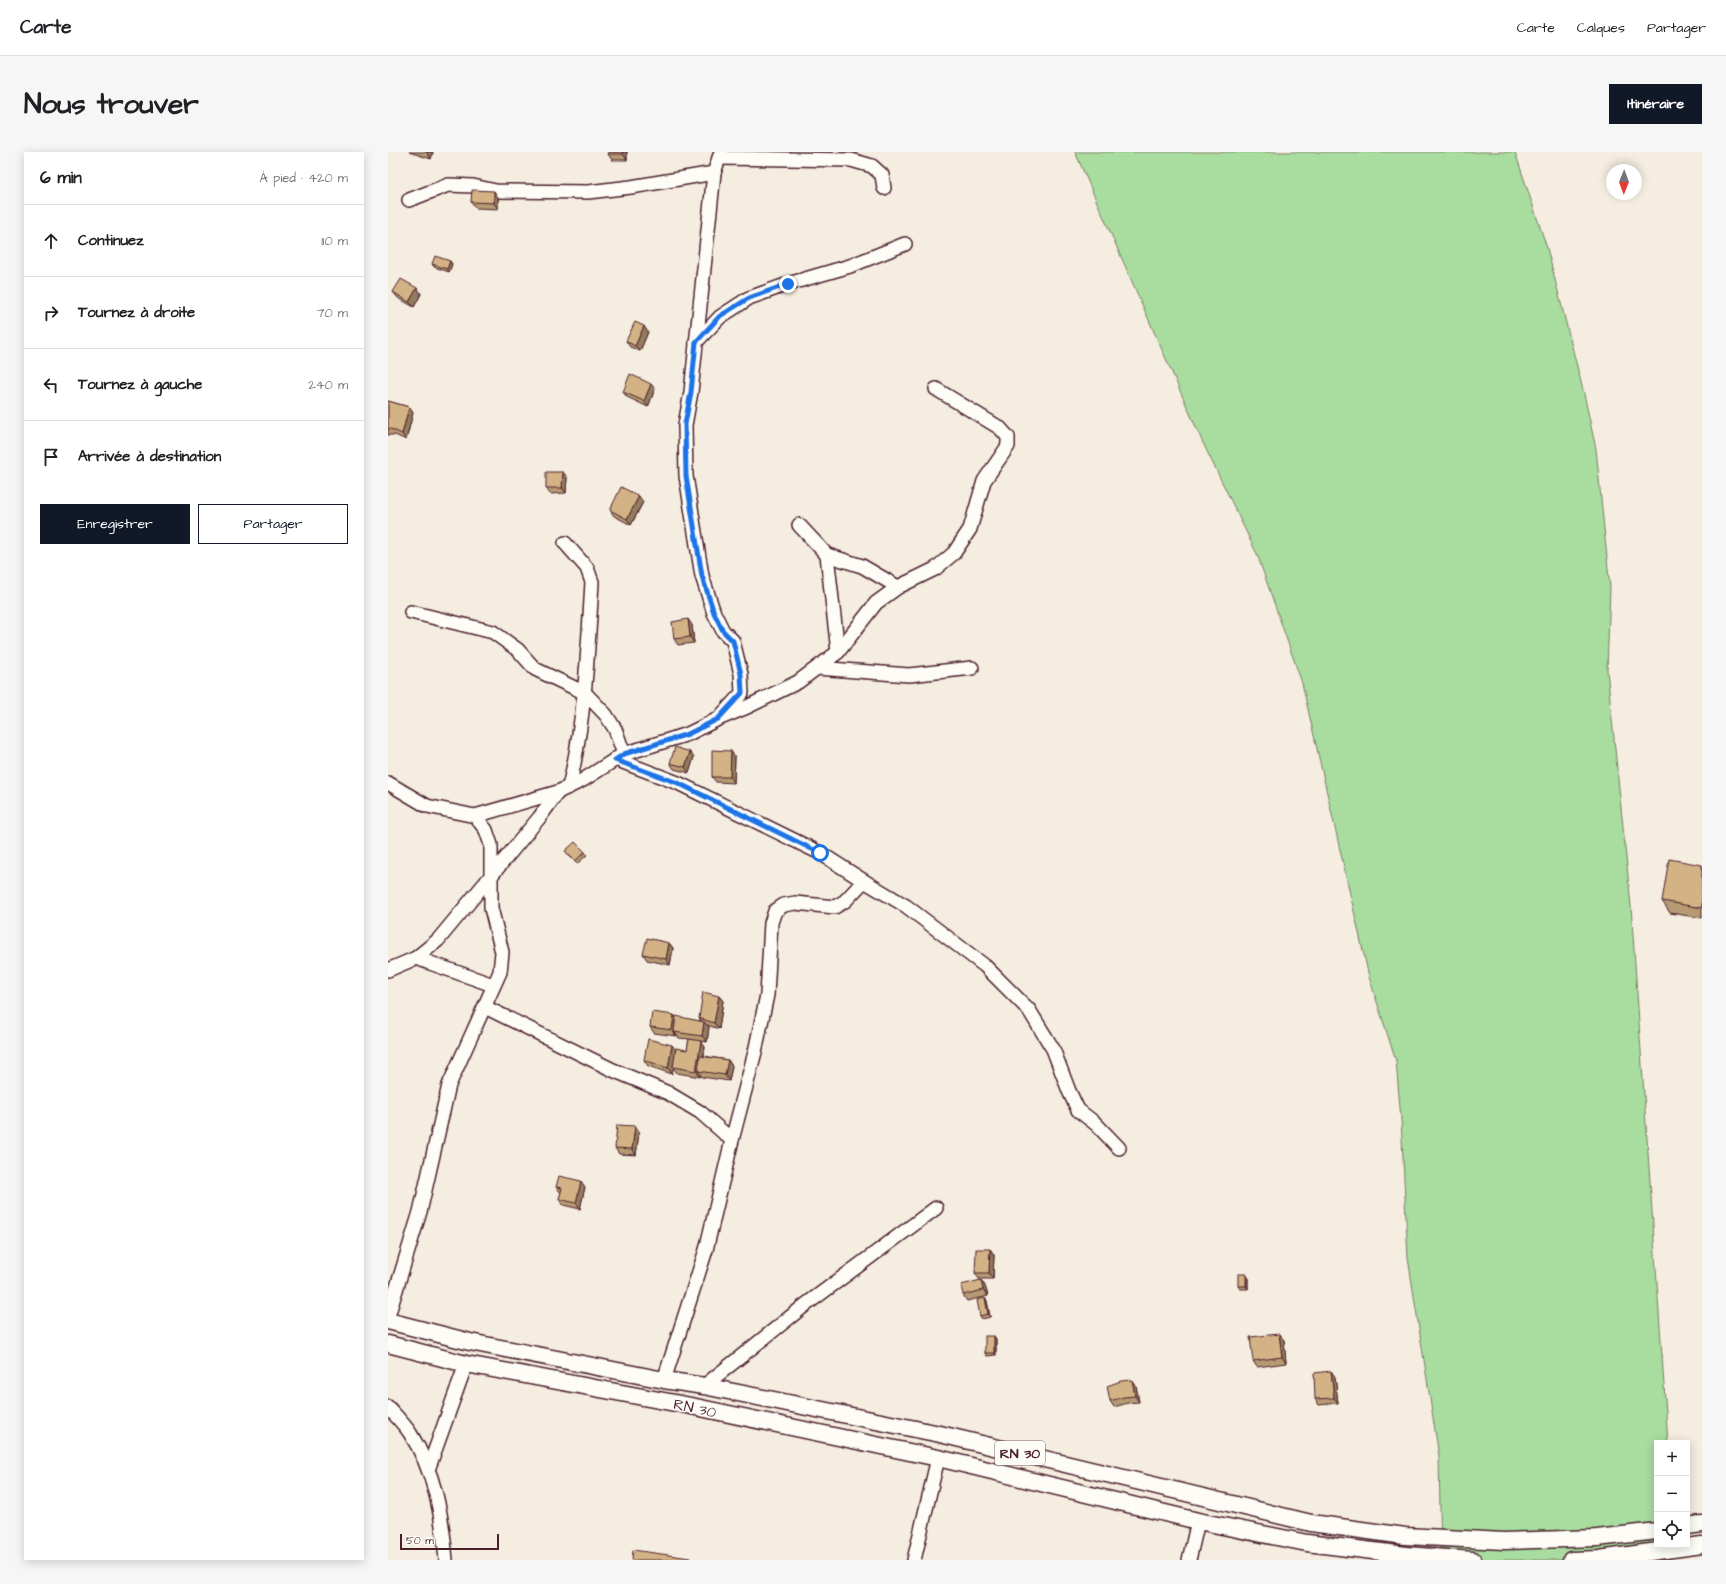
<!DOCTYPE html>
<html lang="fr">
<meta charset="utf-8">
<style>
body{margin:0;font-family:"Architects Daughter",sans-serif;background:#f6f6f6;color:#202124}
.controls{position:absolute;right:12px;bottom:12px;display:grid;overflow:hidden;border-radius:0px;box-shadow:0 2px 10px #0003}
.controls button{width:36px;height:36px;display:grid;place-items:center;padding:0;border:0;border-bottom:1px solid #e0e0e0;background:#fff;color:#202124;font:20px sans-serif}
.compass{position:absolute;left:1218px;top:12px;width:36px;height:36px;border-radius:50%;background:#fff;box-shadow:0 2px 10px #0003;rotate:181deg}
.scale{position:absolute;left:12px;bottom:10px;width:99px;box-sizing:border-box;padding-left:4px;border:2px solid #4a1f2b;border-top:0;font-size:11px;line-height:14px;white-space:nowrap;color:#4a1f2b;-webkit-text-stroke:3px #fdfcf7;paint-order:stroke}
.stop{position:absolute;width:12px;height:12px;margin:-9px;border:3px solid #1a73e8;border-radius:50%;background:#fff}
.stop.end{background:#1a73e8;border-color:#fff;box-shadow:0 1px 4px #0008}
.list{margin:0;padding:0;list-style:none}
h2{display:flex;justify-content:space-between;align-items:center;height:52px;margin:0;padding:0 16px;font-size:17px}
h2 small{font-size:13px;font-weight:400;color:#757577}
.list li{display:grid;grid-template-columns:26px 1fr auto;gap:12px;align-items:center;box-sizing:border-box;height:72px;padding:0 16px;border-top:1px solid #e0e0e0}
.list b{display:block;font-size:15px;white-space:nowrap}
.list em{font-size:13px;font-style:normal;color:#757577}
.actions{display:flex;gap:8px;padding:12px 16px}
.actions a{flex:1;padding:9px 0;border:1px solid #111827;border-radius:0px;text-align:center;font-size:14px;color:#111827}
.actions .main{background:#111827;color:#fff}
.icon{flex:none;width:22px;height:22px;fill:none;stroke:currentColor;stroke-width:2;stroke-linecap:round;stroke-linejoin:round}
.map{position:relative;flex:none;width:1314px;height:1408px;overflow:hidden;border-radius:0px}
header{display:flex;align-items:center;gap:24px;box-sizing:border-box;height:56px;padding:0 20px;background:#fff;border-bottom:1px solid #e0e0e0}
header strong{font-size:19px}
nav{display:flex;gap:22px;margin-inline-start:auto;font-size:14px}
.intro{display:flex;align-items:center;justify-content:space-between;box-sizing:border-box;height:96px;padding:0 24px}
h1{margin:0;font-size:28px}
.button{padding:10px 18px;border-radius:0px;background:#111827;color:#fff;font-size:14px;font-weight:700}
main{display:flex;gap:24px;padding:0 24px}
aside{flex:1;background:#fff;border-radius:0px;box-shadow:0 2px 10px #0003}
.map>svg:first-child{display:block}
</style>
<header>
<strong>Carte</strong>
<nav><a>Carte</a><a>Calques</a><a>Partager</a></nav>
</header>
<div class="intro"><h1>Nous trouver</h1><a class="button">Itinéraire</a></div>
<main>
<aside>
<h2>6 min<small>À pied · 420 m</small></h2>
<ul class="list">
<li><svg class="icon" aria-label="ahead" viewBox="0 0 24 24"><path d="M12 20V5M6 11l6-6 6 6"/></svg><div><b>Continuez</b></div><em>110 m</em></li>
<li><svg class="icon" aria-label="right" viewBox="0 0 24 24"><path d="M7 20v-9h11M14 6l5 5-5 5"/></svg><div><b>Tournez à droite</b></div><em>70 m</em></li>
<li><svg class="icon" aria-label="left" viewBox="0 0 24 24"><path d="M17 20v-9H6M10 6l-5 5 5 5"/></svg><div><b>Tournez à gauche</b></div><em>240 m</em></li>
<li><svg class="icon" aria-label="arrive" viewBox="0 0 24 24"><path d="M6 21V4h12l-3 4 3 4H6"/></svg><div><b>Arrivée à destination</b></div></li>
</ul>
<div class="actions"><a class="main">Enregistrer</a><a>Partager</a></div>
</aside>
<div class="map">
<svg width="1314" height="1408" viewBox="0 0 1314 1408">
<rect width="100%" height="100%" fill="#f5ede0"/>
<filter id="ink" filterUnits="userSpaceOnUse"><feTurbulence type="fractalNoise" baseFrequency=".025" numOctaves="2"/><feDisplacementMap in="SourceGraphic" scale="8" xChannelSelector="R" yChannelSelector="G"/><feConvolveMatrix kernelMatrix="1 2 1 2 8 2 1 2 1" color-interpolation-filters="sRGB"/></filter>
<g filter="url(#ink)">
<polygon fill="#a8dd9f" stroke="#797e65" points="687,0 1127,0 1159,96 1196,242 1208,297 1222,436 1219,518 1243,754 1280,1291 1269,1291 1269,1393 1283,1393 1283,1408 1053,1408 1051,1304 1020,1106 1013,967 1008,909 981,825 914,531 869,402 815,291"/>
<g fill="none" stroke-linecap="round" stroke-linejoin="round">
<defs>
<g id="minor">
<polyline points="333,0 326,21 303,240 297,273 298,324 314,424 326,461 335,479 345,489 353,522 354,541 333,564"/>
<polyline points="331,6 463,8 484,14 494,23 496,36"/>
<polyline points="21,48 60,33 85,34 108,39 200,40 243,35 326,21"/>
<polyline points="308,190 332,165 361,146 400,132 462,114 517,92"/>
<polyline points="411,373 439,403 474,414 510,435"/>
<path d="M177 391 199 416 204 430C200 498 197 567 181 635"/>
<polyline points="439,403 450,500"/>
<polyline points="23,460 105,480 130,498 147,517 197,541 218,563 227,577 236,602"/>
<polyline points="429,516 521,523 584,516"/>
<polyline points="227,607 290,631 432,701 476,729 518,754 597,814 641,858 665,897 681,939 690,958 708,972 731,996"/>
<polyline points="0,631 39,654 87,664 170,640 195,628 236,602 300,582 330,567 359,555 410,530 450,500 488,451 510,435 547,417 566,401 582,377 596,329 620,294 620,285 612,276 548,237"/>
<polyline points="28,806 105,833"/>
<polyline points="0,818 28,806 50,788 151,666 170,640"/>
<polyline points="97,855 225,918 280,941 312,960 344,988"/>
<polyline points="0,1164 32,1060 61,933 112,820 114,800 103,756 103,693 98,678 87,664"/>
<polyline points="276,1228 318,1098 344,988 367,900 379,843 383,771 387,759 396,753 407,751 447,755 457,749 476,729"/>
<polyline points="316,1234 416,1154 548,1056"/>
<path d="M0 1255C7 1263 16 1272 22 1281 47 1320 54 1363 58 1408"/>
<polyline points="41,1315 78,1212"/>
<polyline points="526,1408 550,1306"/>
<polyline points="801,1408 810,1369"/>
</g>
<g id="major">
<polyline points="0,1169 82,1190 276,1228 316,1234 552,1282 923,1371 1017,1384 1116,1389 1209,1386 1269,1379"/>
<polyline points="0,1192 78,1212 303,1254 550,1306 810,1369 919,1391 1018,1403 1085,1408"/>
<polyline points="1299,1374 1314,1372"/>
<polyline points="1183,1408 1211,1407 1314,1393"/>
</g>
</defs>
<use href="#minor" stroke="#4a1f2b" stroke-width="16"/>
<use href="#major" stroke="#4a1f2b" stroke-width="19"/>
<use href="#minor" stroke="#fdfcf7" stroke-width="13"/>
<use href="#major" stroke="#fdfcf7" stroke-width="16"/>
</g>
<g fill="#b59a73" stroke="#4a1f2b">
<polygon points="21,0 45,0 43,7"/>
<polygon points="220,0 239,0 239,8 224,8 220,2"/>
<polygon points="110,45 110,57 88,56 83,50"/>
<polygon points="62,109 64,112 61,120 46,115 44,112"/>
<polygon points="29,136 33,142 26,155 10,146 5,140"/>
<polygon points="260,180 252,199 242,195 238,189"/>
<polygon points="267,237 260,255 239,245 235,240"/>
<polygon points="0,249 21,255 25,261 18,288 7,283 0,283"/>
<polygon points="179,325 178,341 162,342 158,336"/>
<polygon points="255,350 243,373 226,364 222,358"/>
<polygon points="304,473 306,491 290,493 286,487"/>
<polygon points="302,600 306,605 301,621 286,617 282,611"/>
<polygon points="347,605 346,631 328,630 324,625"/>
<polygon points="177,699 197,700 199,703 189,712"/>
<polygon points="1314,713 1314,766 1282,761 1274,749"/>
<polygon points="281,791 285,796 282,813 259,808 255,802"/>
<polygon points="331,844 335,849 331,877 319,873 321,875 319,890 312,889 317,895 316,904 340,908 344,914 341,929 314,925 312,922 312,925 289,921 285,916 284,922 260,914 256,908 288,898 299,898 301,887 291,886 288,882 288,884 266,881 262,875 286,863 288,866 313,869 311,866"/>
<polygon points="251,980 248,1003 231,1002 227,996"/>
<polygon points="168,1035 197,1035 192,1057 175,1053 171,1047 173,1041"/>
<polygon points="602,1097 606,1103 605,1127 591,1127 587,1121"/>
<polygon points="860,1125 860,1137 852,1137 850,1134"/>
<polygon points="593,1128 597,1134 600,1144 579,1149 575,1143"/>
<polygon points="597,1146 599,1149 602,1165 594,1167 592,1164"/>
<polygon points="606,1184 608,1187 608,1203 599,1204 597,1201"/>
<polygon points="896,1188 898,1211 869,1215 865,1209"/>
<polygon points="943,1219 947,1225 950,1251 931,1253 927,1247"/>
<polygon points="744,1228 748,1234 751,1250 740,1251 726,1255 722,1249"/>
</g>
<g fill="#947d5e" stroke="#4a1f2b">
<polygon points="39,0 45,0 43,7 39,1"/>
<polygon points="235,0 239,0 239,8 235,2"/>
<polygon points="106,39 110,45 110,57 106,51"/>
<polygon points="62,109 64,112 61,120 59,117"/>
<polygon points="29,136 33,142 26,155 21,150"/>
<polygon points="256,174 260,180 252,199 247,194"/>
<polygon points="263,232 267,237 260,255 256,249"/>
<polygon points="21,255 25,261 18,288 14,282"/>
<polygon points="175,320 179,325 178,341 174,336"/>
<polygon points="251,344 255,350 243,373 239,367"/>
<polygon points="300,467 304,473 306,491 302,485"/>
<polygon points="343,599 347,605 346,631 342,625"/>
<polygon points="302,600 306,605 301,621 297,615"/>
<polygon points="281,791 285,796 282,813 278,807"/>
<polygon points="331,844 335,849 331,877 326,871"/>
<polygon points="286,863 290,869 286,880 288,882 288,884 284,878"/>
<polygon points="316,870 321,875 319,890 314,884"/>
<polygon points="313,889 317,895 313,919 310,919 312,922 312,925 308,919"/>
<polygon points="284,893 289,899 284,922 280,916"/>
<polygon points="340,908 344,914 341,929 337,923"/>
<polygon points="247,974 251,980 248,1003 244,997"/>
<polygon points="193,1029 197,1035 192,1057 188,1051"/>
<polygon points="602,1097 606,1103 605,1127 601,1121"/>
<polygon points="858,1122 860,1125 860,1137 858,1134"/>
<polygon points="593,1128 597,1134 600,1144 595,1138"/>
<polygon points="597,1146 599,1149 602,1165 600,1162"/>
<polygon points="891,1182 896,1188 898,1211 894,1205"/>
<polygon points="606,1184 608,1187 608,1203 606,1201"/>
<polygon points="943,1219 947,1225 950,1251 946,1246"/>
<polygon points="744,1228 748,1234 751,1250 747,1244"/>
</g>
<g fill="#d3b386" stroke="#4a1f2b">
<rect x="220" y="0" width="15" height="2"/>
<polygon points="84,38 106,39 106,51 83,50"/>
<polygon points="47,104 62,109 59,117 44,112"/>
<polygon points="13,127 29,136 21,150 5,140"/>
<polygon points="247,170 256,174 247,194 238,189"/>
<polygon points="242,222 263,232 256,249 235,240"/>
<polygon points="0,249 21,255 14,282 3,277 0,277"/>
<polygon points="158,320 175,320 174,336 158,336"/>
<polygon points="233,335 251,344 239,367 222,358"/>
<polygon points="300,467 302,485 286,487 284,470"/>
<polygon points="287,595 302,600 297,615 282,611"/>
<polygon points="324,598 343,599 342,625 324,625"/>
<polygon points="187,690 197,700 187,709 177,699"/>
<polygon points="1281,707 1314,713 1314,756 1274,749"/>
<polygon points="259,786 281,791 278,807 255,802"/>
<polygon points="315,840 331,844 326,871 311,866"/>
<polygon points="264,860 286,863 284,878 262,875"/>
<polygon points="288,864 316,870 314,884 286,880"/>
<polygon points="260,887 284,893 280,916 256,908"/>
<polygon points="301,887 313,889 308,919 285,915 288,896 299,898"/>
<polygon points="312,904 340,908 337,923 310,919"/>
<polygon points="229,973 247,974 244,997 227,996"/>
<polygon points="171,1024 193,1029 188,1051 171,1047 174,1036 168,1035"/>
<polygon points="588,1097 602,1097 601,1121 587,1121"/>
<rect x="850" y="1122" width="8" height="12"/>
<polygon points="593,1128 595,1138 575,1143 573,1133"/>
<polygon points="597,1146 600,1162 592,1164 589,1148"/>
<polygon points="891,1182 894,1205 865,1209 862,1185"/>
<rect x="597" y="1184" width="9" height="17"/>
<polygon points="943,1219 946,1246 927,1247 926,1221"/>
<polygon points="744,1228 747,1244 736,1245 722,1249 719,1234 733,1229"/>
<polygon points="245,1398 302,1406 301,1408 244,1408"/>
</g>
</g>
<g fill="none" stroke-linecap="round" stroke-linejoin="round" filter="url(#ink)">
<polyline stroke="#1a73e8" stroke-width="5" points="400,132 361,146 332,164 308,190 303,240 297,272 298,324 314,424 326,461 335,479 345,489 353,522 354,541 330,567 300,582 236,602 227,608 290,631 432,701"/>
</g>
<g text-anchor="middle" stroke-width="3" stroke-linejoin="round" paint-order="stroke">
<rect fill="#fdfcf7" stroke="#806168" stroke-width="1" x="607" y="1289" width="50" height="24" rx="3"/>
<g font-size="14" font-weight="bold" fill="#4a1f2b">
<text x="632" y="1306">RN 30</text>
</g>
<g font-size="15" fill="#4a1f2b" stroke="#fdfcf7">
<text transform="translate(307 1256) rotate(12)" y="5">RN 30</text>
</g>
</g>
</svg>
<div class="controls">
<button>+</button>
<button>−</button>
<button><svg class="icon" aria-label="locate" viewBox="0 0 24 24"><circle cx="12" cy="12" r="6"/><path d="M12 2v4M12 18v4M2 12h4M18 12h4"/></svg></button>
</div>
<svg class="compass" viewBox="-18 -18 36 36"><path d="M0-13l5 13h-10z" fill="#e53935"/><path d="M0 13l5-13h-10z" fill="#757577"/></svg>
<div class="scale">50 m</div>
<div class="stop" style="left:432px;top:701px"></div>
<div class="stop end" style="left:400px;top:132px"></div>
</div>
</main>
